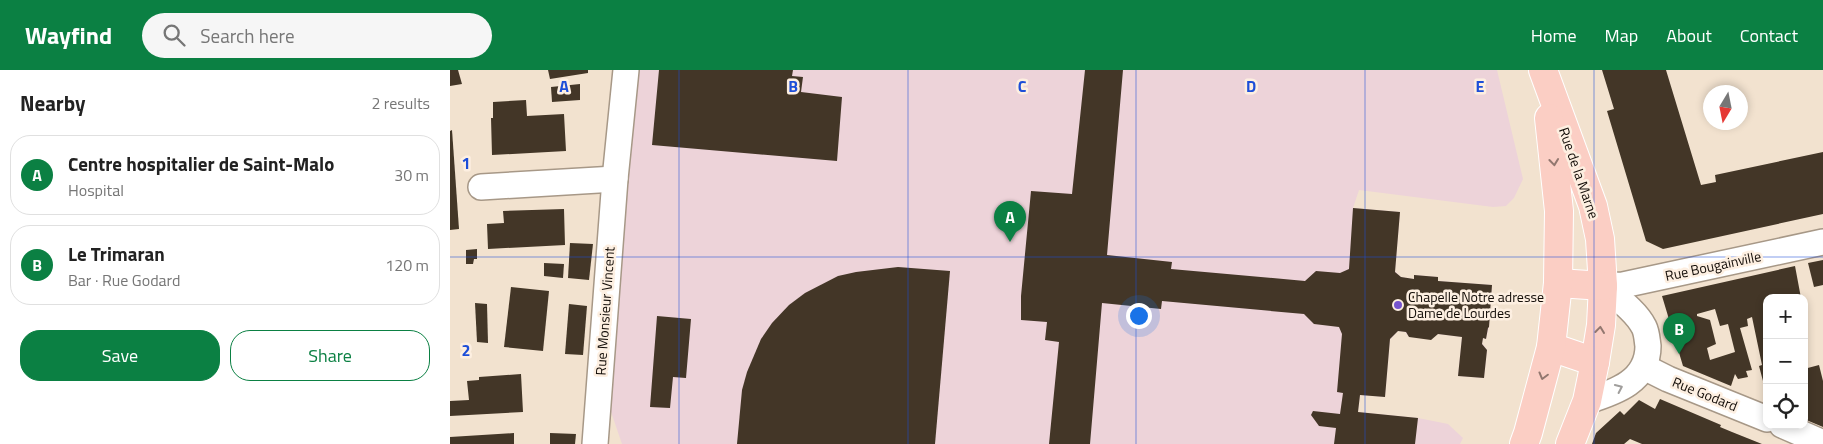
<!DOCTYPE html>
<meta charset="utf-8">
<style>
body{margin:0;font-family:"Titillium Web",sans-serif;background:#f6f6f6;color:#222}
.controls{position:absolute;right:15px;bottom:15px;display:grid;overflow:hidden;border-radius:10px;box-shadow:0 2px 8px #0003}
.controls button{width:45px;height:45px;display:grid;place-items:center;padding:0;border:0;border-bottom:1px solid #e0e0e0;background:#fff;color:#222;font:25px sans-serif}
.compass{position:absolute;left:1253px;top:15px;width:45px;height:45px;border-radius:50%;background:#fff;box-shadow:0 2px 8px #0003;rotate:190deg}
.you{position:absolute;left:688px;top:245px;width:18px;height:18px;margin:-12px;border:4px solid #fff;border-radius:50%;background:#1a73e8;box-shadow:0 0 0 8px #1a73e833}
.badge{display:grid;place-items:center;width:32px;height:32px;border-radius:50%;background:#0b8043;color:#fff;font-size:16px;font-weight:700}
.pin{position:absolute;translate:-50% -41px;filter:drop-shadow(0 1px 2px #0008)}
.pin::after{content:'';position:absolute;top:26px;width:18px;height:15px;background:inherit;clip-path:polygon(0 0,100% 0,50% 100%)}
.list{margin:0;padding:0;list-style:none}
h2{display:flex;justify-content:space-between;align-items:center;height:65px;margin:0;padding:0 20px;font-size:21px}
h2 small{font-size:16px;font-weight:400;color:#767676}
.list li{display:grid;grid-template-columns:32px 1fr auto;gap:15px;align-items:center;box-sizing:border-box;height:80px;margin:0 10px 10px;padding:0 10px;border:1px solid #e0e0e0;border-radius:20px}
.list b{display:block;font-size:19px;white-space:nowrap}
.list p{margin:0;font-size:16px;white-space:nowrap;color:#767676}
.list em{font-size:16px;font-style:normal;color:#767676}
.actions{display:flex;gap:10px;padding:15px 20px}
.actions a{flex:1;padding:11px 0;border:1px solid #0b8043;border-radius:20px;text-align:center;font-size:18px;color:#0b8043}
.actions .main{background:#0b8043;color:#fff}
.icon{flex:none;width:28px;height:28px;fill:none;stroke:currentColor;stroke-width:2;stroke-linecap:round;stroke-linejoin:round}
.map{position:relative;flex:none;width:1373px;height:374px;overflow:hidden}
header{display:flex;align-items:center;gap:30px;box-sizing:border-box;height:70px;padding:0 25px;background:#0b8043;color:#fff}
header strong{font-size:24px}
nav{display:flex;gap:28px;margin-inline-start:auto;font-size:18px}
.search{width:350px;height:45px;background:#f6f6f6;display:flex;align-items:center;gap:12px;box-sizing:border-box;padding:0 18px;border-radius:28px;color:#767676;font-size:19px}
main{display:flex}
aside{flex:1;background:#fff}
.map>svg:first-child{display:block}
</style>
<header>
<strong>Wayfind</strong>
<div class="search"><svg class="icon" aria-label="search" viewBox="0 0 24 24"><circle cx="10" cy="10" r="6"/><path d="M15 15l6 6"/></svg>Search here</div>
<nav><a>Home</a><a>Map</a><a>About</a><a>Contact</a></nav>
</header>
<main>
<aside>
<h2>Nearby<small>2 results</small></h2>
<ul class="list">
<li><span class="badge">A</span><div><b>Centre hospitalier de Saint-Malo</b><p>Hospital</p></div><em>30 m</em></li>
<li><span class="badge">B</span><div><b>Le Trimaran</b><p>Bar · Rue Godard</p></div><em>120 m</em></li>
</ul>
<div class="actions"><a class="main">Save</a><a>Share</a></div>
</aside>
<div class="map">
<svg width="1373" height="374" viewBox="0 0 1373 374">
<rect width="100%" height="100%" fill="#f2e2cf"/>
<polygon fill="#edd3d9" points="188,0 1047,0 1073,109 1064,128 1056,136 1043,137 909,120 903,138 950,142 945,201 951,207 964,209 964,205 988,207 988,211 1042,215 1039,257 1036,269 1033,268 1032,273 1037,280 1034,308 1008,306 1012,267 988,264 959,267 955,262 948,261 940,270 935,327 910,325 908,342 968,348 998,354 1013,368 1010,374 172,374 158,333"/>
<g fill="#433627" fill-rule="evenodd">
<polygon points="0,0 8,0 12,14 0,16"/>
<polygon points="98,0 138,0 138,3 100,9"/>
<polygon points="209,0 343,0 342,6 353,7 351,22 392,27 387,91 202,75"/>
<polygon points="635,0 673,0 657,185 722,192 721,199 855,211 866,201 890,203 899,199 903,138 950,142 945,202 951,207 964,209 964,205 988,207 988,211 1042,215 1039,257 1038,258 1036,269 1033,268 1032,274 1037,280 1034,308 1008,306 1012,267 988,264 981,270 959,267 956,262 948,261 940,269 935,327 910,325 908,342 968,348 965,374 884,374 886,358 869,356 861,345 863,341 890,344 893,323 887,322 892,264 889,257 864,254 854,244 712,231 711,239 652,233 640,374 599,374 609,272 595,270 597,252 571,250 571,226 581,121 622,124"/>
<polygon points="1152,0 1216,0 1251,115 1266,112 1265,105 1373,82 1373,144 1213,179 1196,171 1157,41 1164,39"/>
<polygon points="130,14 130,30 102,32 101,17"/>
<polygon points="76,30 77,46 114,44 116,81 42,85 41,48 43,48 43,32"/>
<polygon points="2,60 9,159 0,160 0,61"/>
<polygon points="114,139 115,175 38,179 37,154 54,153 53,141"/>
<polygon points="120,173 143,174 139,210 118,208"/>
<polygon points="27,179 27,189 24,189 23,194 16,194 16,180"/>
<polygon points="1373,190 1373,215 1364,217 1358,193"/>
<polygon points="94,193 114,194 113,208 94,206"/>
<path d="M1345 196 1351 228H1317V326L1309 296 1312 295 1302 247 1297 249 1298 256 1290 258 1302 300 1296 301 1298 307 1288 309 1285 304 1281 316 1233 296 1212 226ZM1265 239 1270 256 1278 254 1285 282 1260 290 1257 278 1266 274 1260 250 1247 246V244Z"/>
<polygon points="448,197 500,201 485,374 287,374 292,320 297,302 311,269 322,253 339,235 355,223 388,206 406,202"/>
<polygon points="61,217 99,221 93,281 54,277"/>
<polygon points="25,233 37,234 38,273 27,272"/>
<polygon points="119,234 137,236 133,285 115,284"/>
<polygon points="207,246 241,249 236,308 223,307 220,338 200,337"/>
<polygon points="1369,295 1373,311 1373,357 1354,349 1354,299"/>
<polygon points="71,304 73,342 0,346 0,331 19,330 17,311 29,310 29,307"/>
<polygon points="1210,329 1271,355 1270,357 1282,362 1312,374 1192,374 1180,369 1174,374 1142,374 1146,363 1170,341 1174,345 1189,330 1205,339"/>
<polygon points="64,363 64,374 0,374 0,367"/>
<polygon points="100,363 126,364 125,374 100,374"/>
</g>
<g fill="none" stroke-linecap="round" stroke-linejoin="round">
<defs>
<g id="street">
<polyline points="31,117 165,109"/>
<polyline points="1153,216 1173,215 1373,172"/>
<polyline points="1194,297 1218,309 1317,349"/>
<path d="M1137 331C1166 322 1198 311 1198 276 1197 270 1197 263 1194 257 1186 241 1167 228 1153 216"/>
<polyline points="1332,355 1373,373"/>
<polyline points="145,374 165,109 176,0"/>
</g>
<g id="primary">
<polyline points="1093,0 1143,136 1150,169 1153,216 1151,255 1145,292 1137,331 1120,374"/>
<polyline points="1108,213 1153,216"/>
<polyline points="1101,277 1145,292"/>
<polyline points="1074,374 1078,363 1101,277 1108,213 1109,141 1099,48"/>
</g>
</defs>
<use href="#street" stroke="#a79887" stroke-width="28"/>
<use href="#primary" stroke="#fff" stroke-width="30"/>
<use href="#street" stroke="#fff" stroke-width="25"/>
<use href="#primary" stroke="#fbcec4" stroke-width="28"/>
</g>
<defs><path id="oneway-chevron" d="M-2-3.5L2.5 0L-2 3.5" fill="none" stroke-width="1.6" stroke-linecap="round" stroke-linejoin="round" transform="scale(1.25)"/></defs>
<g stroke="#92776f">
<use href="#oneway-chevron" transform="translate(1104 92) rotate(84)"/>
<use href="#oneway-chevron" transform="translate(1150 260) rotate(-83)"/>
<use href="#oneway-chevron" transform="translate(1093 306) rotate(105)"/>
</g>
<use stroke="#a09e9c" href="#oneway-chevron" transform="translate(1169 318) rotate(-25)"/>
<path fill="none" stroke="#1d4ed8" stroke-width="1" stroke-opacity="0.55" d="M229 0V374M458 0V374M686 0V374M915 0V374M1144 0V374M0 187H1373"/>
<circle fill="#7654ce" stroke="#fdefe1" stroke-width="2" cx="948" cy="235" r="5"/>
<g text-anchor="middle" stroke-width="5" stroke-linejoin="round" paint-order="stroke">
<g font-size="14" fill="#120c07" stroke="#fdefe1">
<text transform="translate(1129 103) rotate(71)" y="5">Rue de la Marne</text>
<text transform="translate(1263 196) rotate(-12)" y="5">Rue Bougainville</text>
<text transform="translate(155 241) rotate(-86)" y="5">Rue Monsieur Vincent</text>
<text transform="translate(1255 324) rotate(22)" y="5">Rue Godard</text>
</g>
<g font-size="14" fill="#120c07" stroke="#fdefe1" text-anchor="start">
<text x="958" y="232">Chapelle Notre adresse<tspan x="958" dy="16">Dame de Lourdes</tspan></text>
</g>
</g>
<g font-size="16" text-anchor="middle" font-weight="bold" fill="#1d4ed8" stroke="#fdefe1" stroke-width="5" stroke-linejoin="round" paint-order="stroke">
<text x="114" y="22">A</text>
<text x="343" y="22">B</text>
<text x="572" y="22">C</text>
<text x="801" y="22">D</text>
<text x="1030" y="22">E</text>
<text x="16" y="99">1</text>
<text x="16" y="286">2</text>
</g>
</svg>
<div class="controls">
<button>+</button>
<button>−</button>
<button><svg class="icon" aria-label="locate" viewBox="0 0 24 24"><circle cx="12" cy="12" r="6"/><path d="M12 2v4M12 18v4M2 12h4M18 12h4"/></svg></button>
</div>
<svg class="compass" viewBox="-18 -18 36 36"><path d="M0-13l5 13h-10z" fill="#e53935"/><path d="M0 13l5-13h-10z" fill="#767676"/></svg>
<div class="you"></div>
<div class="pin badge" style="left:560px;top:172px">A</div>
<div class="pin badge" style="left:1229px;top:284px">B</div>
</div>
</main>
